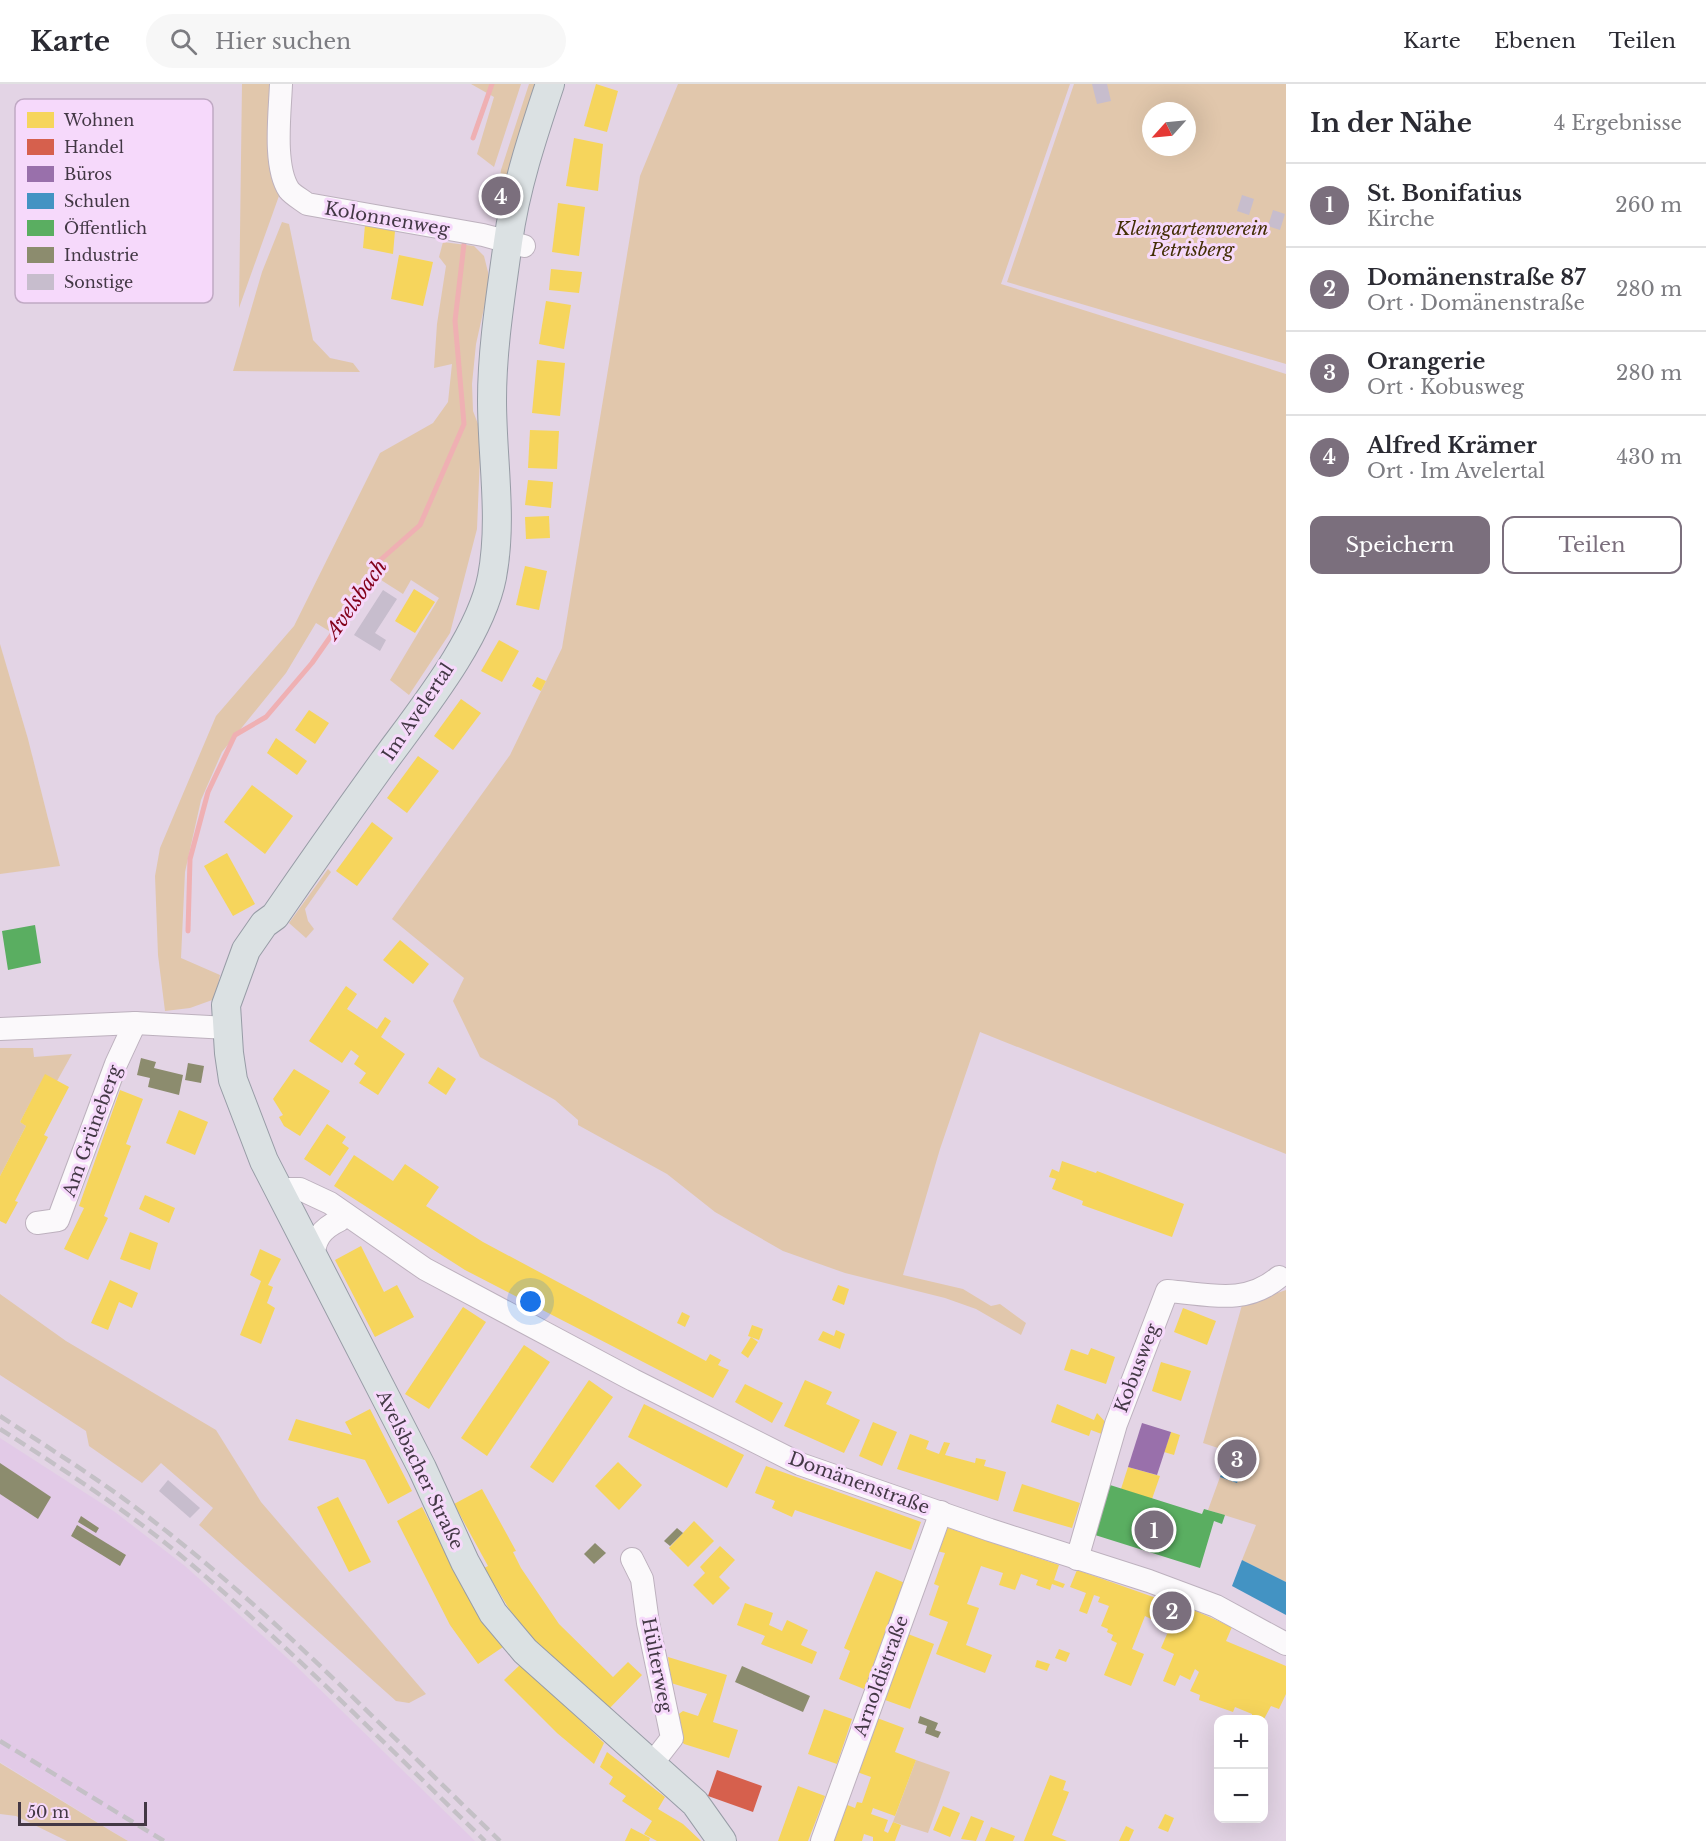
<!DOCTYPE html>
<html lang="de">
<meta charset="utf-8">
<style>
body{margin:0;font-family:"Libre Baskerville",serif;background:#f7f7f7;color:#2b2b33}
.controls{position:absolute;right:18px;bottom:18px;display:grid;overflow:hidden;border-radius:12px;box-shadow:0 6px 24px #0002}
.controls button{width:54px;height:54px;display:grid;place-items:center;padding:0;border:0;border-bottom:2px solid #e1e1e2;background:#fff;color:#2b2b33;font:30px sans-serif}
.compass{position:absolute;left:1142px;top:18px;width:54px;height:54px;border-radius:50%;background:#fff;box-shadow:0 6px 24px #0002;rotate:243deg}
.scale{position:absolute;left:18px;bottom:15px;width:129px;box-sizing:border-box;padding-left:6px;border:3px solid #433845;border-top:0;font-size:16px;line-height:21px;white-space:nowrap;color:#433845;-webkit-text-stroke:4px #f6d9fb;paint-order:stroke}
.you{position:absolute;left:531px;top:1218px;width:21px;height:21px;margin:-15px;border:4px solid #fff;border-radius:50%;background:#1a73e8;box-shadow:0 0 0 9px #1a73e833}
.badge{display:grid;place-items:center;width:39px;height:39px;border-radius:50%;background:#7b6f7d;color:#fff;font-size:20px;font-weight:700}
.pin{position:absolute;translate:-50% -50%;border:3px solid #fff;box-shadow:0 2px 6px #0006}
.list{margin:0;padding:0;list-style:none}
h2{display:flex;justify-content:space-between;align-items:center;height:78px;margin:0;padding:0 24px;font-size:26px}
h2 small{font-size:20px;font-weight:400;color:#7c7c81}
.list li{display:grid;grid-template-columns:39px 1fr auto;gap:18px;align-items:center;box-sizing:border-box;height:84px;padding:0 24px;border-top:2px solid #e1e1e2}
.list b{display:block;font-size:22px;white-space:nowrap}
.list p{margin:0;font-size:20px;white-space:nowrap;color:#7c7c81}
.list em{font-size:20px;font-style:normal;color:#7c7c81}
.actions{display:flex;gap:12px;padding:18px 24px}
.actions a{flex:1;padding:14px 0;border:2px solid #7b6f7d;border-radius:12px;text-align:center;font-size:21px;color:#7b6f7d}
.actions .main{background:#7b6f7d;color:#fff}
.icon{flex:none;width:33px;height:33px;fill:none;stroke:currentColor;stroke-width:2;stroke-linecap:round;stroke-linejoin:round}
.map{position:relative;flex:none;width:1286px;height:1757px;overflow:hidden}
header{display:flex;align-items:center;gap:36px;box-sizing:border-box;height:84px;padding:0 30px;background:#fff;border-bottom:2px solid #e1e1e2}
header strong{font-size:28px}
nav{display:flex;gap:33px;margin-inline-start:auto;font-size:21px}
.search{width:420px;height:54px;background:#f7f7f7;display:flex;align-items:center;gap:15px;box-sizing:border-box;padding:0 21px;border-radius:33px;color:#7c7c81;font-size:22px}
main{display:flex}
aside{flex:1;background:#fff}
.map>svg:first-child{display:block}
</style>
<header>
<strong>Karte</strong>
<div class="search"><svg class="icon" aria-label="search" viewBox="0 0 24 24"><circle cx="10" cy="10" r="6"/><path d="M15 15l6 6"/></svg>Hier suchen</div>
<nav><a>Karte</a><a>Ebenen</a><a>Teilen</a></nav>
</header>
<main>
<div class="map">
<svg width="1286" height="1757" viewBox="0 0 1286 1757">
<rect width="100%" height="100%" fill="#e3d4e5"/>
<polygon fill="#e2cae7" points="0,1354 115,1428 185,1482 295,1581 475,1757 128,1757 0,1678"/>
<g fill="#e1c7ac" fill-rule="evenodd">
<polygon points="242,0 272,0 269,74 271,91 280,109 239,224"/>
<polygon points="471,0 521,0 494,83 477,70 494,13"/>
<polygon points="529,0 539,0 504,110 498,108 501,86"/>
<polygon points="678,0 1070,0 1001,200 1286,290 1286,1070 980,948 940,1065 903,1191 963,1205 991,1222 1000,1220 1026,1239 1021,1251 976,1225 945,1214 845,1189 783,1167 715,1128 667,1090 578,1041 578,1036 555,1016 480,973 453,917 464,894 392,835 510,671 562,564 640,92"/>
<path d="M1074 0H1286V280L1007 198ZM1151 27H1187V63H1151Z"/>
<polygon points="282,138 289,140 313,256 330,274 353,279 360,288 233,287 262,188"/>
<polygon points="443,158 474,162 484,172 488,188 489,202 476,260 472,300 473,327 481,348 477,445 450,549 409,611 390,596 439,514 411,496 403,510 381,496 352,512 329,547 316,539 286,589 222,668 201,716 185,788 181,874 220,891 215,915 190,924 165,927 158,871 155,792 160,764 216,632 294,542 380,369 433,339 448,318 452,280 434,284 437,240 446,182 439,173"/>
<polygon points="0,560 28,655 60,782 0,790"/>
<polygon points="328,785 331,788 305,825 308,837 314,845 306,854 289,839"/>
<polygon points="0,964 33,964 34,973 72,970 57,997 45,991 20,1038 26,1042 0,1092"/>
<polygon points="1286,1206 1286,1498 1242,1476 1256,1441 1208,1426 1220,1393 1237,1399 1250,1365 1233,1359 1232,1361 1223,1358 1221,1365 1203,1359 1242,1221"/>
<polygon points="0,1210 66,1257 216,1346 261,1418 426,1610 409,1619 396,1617 199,1441 213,1424 161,1379 142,1399 89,1362 86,1347 0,1291"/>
<polygon points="916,1676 950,1688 928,1749 893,1738"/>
<polygon points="0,1679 111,1747 128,1757 67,1757 16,1732 0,1730"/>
</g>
<g fill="#f6d55c">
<polygon points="596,0 618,7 607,48 584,42"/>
<polygon points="574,54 603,60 598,107 566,102"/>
<polygon points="558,119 585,123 579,172 552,168"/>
<polygon points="365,141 395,147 393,170 363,164"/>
<polygon points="399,171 433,178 423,222 391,215"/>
<polygon points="551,185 582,188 579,209 549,206"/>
<polygon points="546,217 571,221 564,265 539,260"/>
<polygon points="537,276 565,279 560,332 532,329"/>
<polygon points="530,346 559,347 557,385 528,384"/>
<polygon points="528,396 553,398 551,424 525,421"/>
<polygon points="549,432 550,454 526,455 525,433"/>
<polygon points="525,482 547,487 539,526 516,521"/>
<polygon points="414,505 435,518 415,549 395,537"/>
<polygon points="499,556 519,567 502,598 481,587"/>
<polygon points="537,593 546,597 541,607 532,602"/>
<polygon points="461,615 481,629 453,666 434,652"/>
<polygon points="309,626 329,639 315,660 295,646"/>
<polygon points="276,654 307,677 297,691 267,669"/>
<polygon points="418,672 439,687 407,729 387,714"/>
<polygon points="252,701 293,732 265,770 224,738"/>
<polygon points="372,738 393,754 357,802 336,787"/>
<polygon points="227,769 255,820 233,832 204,782"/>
<polygon points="400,856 429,880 413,900 383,876"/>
<polygon points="346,902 357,910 347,925 377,945 385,933 391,937 381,953 405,970 378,1011 359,999 366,989 354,980 359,972 351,966 342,979 309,957"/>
<polygon points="438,983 456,995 446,1011 428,999"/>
<polygon points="294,985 330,1007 300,1052 284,1042 279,1033 283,1031 273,1015"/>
<polygon points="45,990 69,1003 44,1051 48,1053 15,1117 18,1118 6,1140 0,1137 0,1092 26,1042 20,1038"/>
<polygon points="120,1006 143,1015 126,1060 131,1062 104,1132 108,1134 88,1176 64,1165 84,1124 79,1122"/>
<polygon points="179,1026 208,1038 195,1071 166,1059"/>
<polygon points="327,1040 346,1053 342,1059 349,1064 330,1092 304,1075"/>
<polygon points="354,1071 393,1097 405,1080 439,1103 426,1122 483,1158 706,1277 710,1270 721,1276 718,1281 729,1286 713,1314 465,1186 334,1102"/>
<polygon points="1062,1077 1096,1089 1097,1087 1184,1120 1172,1153 1082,1121 1083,1117 1052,1105 1056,1095 1049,1093 1052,1085 1059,1088"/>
<polygon points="145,1111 175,1124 169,1139 139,1125"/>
<polygon points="130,1148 158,1159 150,1186 120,1175"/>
<polygon points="361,1162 384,1208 397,1201 414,1233 375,1253 335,1176"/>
<polygon points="260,1165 281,1175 268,1201 273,1203 267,1219 275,1224 261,1260 240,1251 261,1197 250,1191"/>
<polygon points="110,1196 138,1209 132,1224 119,1218 108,1246 91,1239"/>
<polygon points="838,1201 849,1205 844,1221 832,1216"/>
<polygon points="463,1223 486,1238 429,1325 405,1310"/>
<polygon points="1183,1224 1216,1237 1207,1261 1174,1248"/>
<polygon points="682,1228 690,1232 685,1243 677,1239"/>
<polygon points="752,1241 763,1245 759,1256 748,1252"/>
<polygon points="836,1246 845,1250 840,1265 818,1256 823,1247 834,1252"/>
<polygon points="751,1253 758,1258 748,1274 741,1269"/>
<polygon points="524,1261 550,1278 487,1372 461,1354"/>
<polygon points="1091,1264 1115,1273 1106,1300 1064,1286 1071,1265 1088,1271"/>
<polygon points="1161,1278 1191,1287 1181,1317 1152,1307"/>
<polygon points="589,1296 613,1313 553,1399 530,1383"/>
<polygon points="805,1296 832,1308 826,1320 860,1336 844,1369 784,1342"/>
<polygon points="745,1300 783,1319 772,1339 735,1318"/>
<polygon points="644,1320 744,1371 727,1404 628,1353"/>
<polygon points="1057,1320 1094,1336 1097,1329 1110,1343 1107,1352 1091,1346 1089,1352 1051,1338"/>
<polygon points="370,1325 412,1407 388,1420 365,1376 288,1356 296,1335 352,1351 345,1338"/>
<polygon points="873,1338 897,1348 882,1382 859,1372"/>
<polygon points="1171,1348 1180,1351 1174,1371 1164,1368"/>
<polygon points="910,1350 929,1357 926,1365 939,1370 944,1358 950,1359 945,1371 975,1379 976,1374 986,1376 984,1382 1006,1388 998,1417 897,1385"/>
<polygon points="618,1378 642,1401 619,1426 595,1402"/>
<polygon points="766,1382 921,1438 911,1466 795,1426 792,1433 772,1424 775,1417 755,1409"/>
<polygon points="1128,1383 1160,1392 1152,1415 1121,1405"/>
<polygon points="1022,1400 1080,1419 1072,1444 1013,1427"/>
<polygon points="482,1405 516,1467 513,1468 521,1484 559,1540 613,1593 628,1578 642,1591 604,1630 519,1541 484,1484 488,1482 454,1420"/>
<polygon points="338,1413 371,1478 349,1488 317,1423"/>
<polygon points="422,1423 475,1525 503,1563 478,1580 450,1541 397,1437"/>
<polygon points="694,1437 714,1457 688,1483 669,1464"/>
<polygon points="945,1443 1059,1481 1054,1496 1065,1500 1063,1504 1052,1500 1050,1506 1036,1501 1038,1496 1021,1490 1015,1506 999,1501 1003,1489 981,1482 967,1520 979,1524 966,1561 992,1571 985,1589 936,1570 948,1538 929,1531 939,1502 934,1500 945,1469 937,1467"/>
<polygon points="720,1462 735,1476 719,1493 730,1504 713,1521 693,1501 705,1489 700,1483"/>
<polygon points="1077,1486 1159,1515 1151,1535 1145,1532 1132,1565 1144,1570 1131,1602 1104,1591 1117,1559 1111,1556 1113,1551 1107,1548 1108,1545 1101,1542 1109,1522 1098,1518 1100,1513 1094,1511 1087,1530 1079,1527 1086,1509 1070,1503"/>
<polygon points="876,1487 905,1499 864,1605 839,1595 850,1567 844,1564"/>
<polygon points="745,1519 773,1529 769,1541 782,1547 787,1536 808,1546 801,1561 817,1568 812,1580 761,1560 765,1552 737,1541"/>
<polygon points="1180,1520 1232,1543 1226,1557 1286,1582 1286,1610 1279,1625 1271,1622 1264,1635 1252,1635 1252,1630 1235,1623 1233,1628 1199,1616 1200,1611 1190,1607 1199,1588 1195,1585 1190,1596 1180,1591 1175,1602 1163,1597 1174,1570 1161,1564"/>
<polygon points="908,1550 934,1560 910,1625 885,1616"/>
<polygon points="1059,1565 1070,1569 1066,1578 1055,1574"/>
<polygon points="668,1573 727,1591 713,1638 738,1646 729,1674 684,1660 679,1654 676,1632 683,1627 698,1632 707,1610 671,1599"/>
<polygon points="1037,1576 1050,1580 1047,1587 1035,1583"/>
<polygon points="521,1580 604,1659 594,1680 557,1649 504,1596"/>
<polygon points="824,1625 852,1635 837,1680 808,1670"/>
<polygon points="877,1634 904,1644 895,1668 916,1676 895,1732 873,1724 871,1730 888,1736 884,1747 888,1749 893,1738 901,1741 895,1757 873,1757 873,1753 864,1750 862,1757 831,1757 845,1720 855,1724 857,1718 862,1719 871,1693 857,1688"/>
<polygon points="607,1668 665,1713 658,1725 683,1740 701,1757 657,1757 644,1750 652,1737 622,1717 626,1712 609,1700 613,1693 600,1683"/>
<polygon points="1050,1691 1066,1697 1063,1706 1069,1708 1052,1751 1067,1757 1024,1757"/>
<polygon points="798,1702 825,1712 818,1731 808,1757 778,1757"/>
<polygon points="943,1722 960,1729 950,1753 933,1746"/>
<polygon points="1165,1730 1174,1734 1168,1748 1158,1744"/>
<polygon points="971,1732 984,1737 976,1757 961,1755"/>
<polygon points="1126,1742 1134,1746 1129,1757 1119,1757"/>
<polygon points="991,1743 1015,1752 1013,1757 985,1757"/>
<polygon points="631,1744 650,1754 649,1757 625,1757"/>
</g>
<polygon fill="#d6604d" points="717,1686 762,1702 753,1728 708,1712"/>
<polygon fill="#9970ab" points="1142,1339 1171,1348 1157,1391 1128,1383"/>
<g fill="#4393c3">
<polygon points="1223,1358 1250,1365 1237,1399 1220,1393 1230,1368 1221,1365"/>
<polygon points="1242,1476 1286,1498 1286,1531 1232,1502"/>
</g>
<g fill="#5aae61">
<polygon points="35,841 41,879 8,886 2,847"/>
<polygon points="1110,1401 1202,1430 1204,1425 1225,1431 1222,1440 1214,1437 1200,1484 1095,1451"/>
</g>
<g fill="#8c8c6e">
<polygon points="141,974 156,978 154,984 183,991 179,1011 148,1003 150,994 137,991"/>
<polygon points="188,979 204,982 201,999 185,996"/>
<polygon points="0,1379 51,1413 38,1435 0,1410"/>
<polygon points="81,1432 99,1444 96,1449 78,1438"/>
<polygon points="77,1441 126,1471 120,1482 71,1452"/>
<polygon points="677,1444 683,1449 670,1462 664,1457"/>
<polygon points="595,1459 606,1469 594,1480 584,1470"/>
<polygon points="1171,1516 1180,1520 1172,1537 1164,1533"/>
<polygon points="742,1582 810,1612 803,1628 735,1598"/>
<polygon points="920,1632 938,1639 935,1646 941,1648 938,1654 925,1649 927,1642 918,1639"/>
</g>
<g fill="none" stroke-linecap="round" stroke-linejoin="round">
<g stroke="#efb0b3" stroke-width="5">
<polyline points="473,54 492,0"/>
<polyline points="188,847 190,775 208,708 235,651 266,633 312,579 356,516 377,479 420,441 464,340 455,237 464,160"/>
</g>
</g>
<g fill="#c7bdcd">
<polygon points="1092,0 1107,0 1111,17 1097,20"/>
<polygon points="1242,111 1254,115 1249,131 1237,127"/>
<polygon points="1273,126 1285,130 1280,146 1268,142"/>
<polygon points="383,506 397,515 375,549 386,556 380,567 354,551"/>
<polygon points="168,1396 200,1424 190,1434 159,1407"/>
</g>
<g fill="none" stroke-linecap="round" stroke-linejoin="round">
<defs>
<g id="minor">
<path d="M281 0C280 28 273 82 289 106 293 111 302 116 307 120L483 151 524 162"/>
<polyline points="0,945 135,939 228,944"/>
<polyline points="279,1105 300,1105 330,1119 425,1185 633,1296 800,1380 990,1446 1149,1497 1216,1522 1286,1560"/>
<polyline points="37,1139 58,1136 116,980 135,939"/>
<path d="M313 1176C314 1155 321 1145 340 1136"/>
<polyline points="632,1475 642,1495 648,1539 672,1654 651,1681"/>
<path d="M1077 1475 1116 1340 1167 1207C1209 1210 1245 1222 1279 1193"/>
<polyline points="822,1757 941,1428"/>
</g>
<path id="major" d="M550 0C533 51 515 105 508 158 501 210 492 264 492 316 492 376 503 434 492 493 480 555 419 629 382 680 346 730 310 781 275 832L264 840 246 866 226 921 229 969 233 996 264 1077 422 1384 465 1478 493 1529 525 1567 695 1719 722 1757"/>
</defs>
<use href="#minor" stroke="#bdb1be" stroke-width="24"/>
<use href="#major" stroke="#979ca6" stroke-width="30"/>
<use href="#minor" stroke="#fbf9fb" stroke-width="22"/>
<use href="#major" stroke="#dbe1e3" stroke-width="28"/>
<g stroke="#c4c0c6" stroke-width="4.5" stroke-dasharray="12 6" stroke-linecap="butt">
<path d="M0 1332C46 1362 92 1391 135 1423 267 1522 382 1643 500 1757"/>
<path d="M0 1345C61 1384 123 1424 179 1470 286 1559 385 1660 485 1757"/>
<polyline points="0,1657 164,1757"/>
</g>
</g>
<g text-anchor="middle" stroke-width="6" stroke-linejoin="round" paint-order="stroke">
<g font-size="18" fill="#433845" stroke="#f6d9fb">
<text transform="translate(387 135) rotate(10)" y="6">Kolonnenweg</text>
<text transform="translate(418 628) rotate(-56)" y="6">Im Avelertal</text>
<text transform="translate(92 1047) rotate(-70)" y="6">Am Grüneberg</text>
<text transform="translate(1137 1284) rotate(-69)" y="6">Kobusweg</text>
<text transform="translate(420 1386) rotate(64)" y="6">Avelsbacher Straße</text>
<text transform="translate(859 1399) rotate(20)" y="6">Domänenstraße</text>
<text transform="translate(657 1581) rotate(79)" y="6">Hülterweg</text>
<text transform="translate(881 1592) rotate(-70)" y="6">Arnoldistraße</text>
</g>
<g font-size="18" font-style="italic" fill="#432f05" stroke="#f6d9fb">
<text x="1192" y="151">Kleingartenverein<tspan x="1192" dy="21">Petrisberg</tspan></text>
</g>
<g font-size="20" font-style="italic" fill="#83001b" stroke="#f6d9fb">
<text transform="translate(356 515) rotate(-55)" y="7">Avelsbach</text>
</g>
</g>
<rect x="15" y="15" width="198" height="204" rx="9" fill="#f6d9fb" stroke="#c0a9c4" stroke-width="1.5"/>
<rect x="27" y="28" width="27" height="16" fill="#f6d55c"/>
<rect x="27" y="55" width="27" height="16" fill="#d6604d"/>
<rect x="27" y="82" width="27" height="16" fill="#9970ab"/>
<rect x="27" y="109" width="27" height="16" fill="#4393c3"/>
<rect x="27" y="136" width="27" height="16" fill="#5aae61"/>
<rect x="27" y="163" width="27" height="16" fill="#8c8c6e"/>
<rect x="27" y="190" width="27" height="16" fill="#c7bdcd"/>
<g font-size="16" fill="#433845">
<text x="64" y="42">Wohnen</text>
<text x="64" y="69">Handel</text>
<text x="64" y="96">Büros</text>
<text x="64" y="123">Schulen</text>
<text x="64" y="150">Öffentlich</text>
<text x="64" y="177">Industrie</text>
<text x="64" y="204">Sonstige</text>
</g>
</svg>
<div class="controls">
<button>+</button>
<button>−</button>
</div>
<svg class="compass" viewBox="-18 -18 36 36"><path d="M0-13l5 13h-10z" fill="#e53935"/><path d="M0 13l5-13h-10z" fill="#7c7c81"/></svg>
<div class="scale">50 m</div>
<div class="you"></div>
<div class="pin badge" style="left:1154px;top:1446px">1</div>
<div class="pin badge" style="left:1172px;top:1527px">2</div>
<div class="pin badge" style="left:1237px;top:1375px">3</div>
<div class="pin badge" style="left:501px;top:112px">4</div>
</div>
<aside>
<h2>In der Nähe<small>4 Ergebnisse</small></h2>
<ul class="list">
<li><span class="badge">1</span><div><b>St. Bonifatius</b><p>Kirche</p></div><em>260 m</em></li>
<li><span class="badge">2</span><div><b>Domänenstraße 87</b><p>Ort · Domänenstraße</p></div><em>280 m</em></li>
<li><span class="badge">3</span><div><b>Orangerie</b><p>Ort · Kobusweg</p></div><em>280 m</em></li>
<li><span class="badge">4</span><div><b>Alfred Krämer</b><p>Ort · Im Avelertal</p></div><em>430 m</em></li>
</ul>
<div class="actions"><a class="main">Speichern</a><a>Teilen</a></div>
</aside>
</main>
